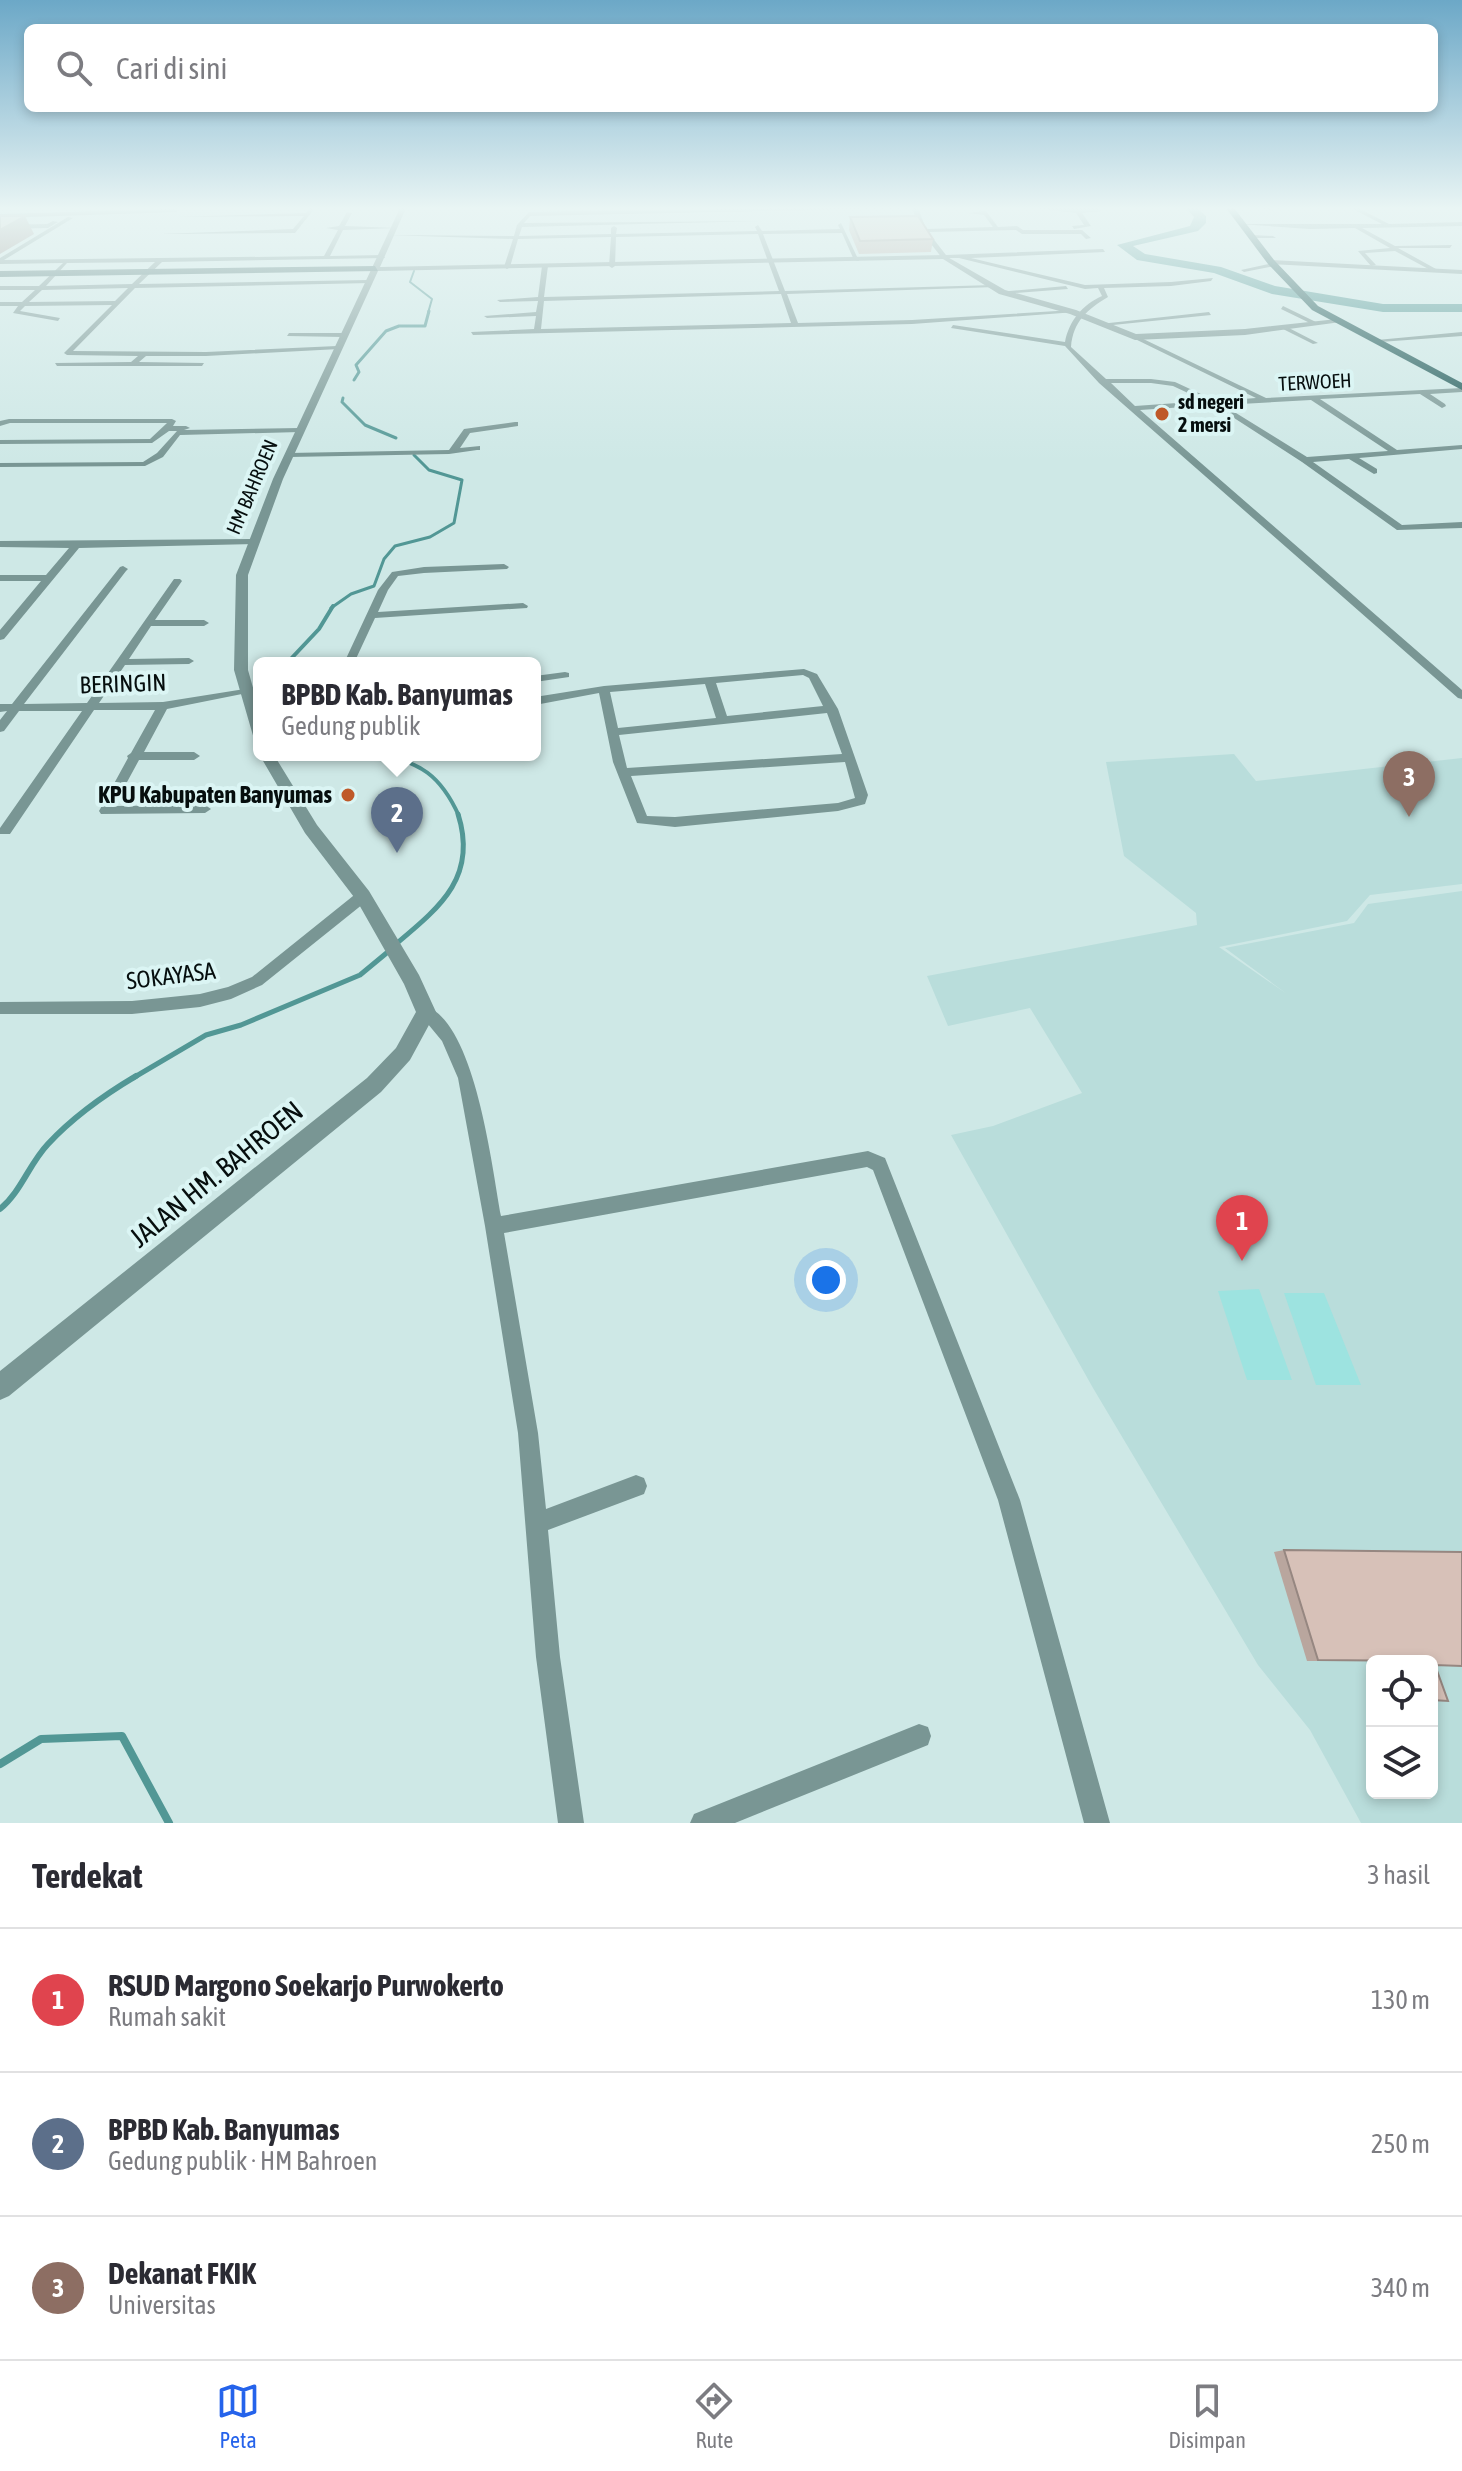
<!DOCTYPE html>
<html lang="id">
<meta charset="utf-8">
<style>
body{margin:0;font-family:"Asap Condensed",sans-serif;background:#f7f7f7;color:#2b2b33}
.controls{position:absolute;right:24px;bottom:24px;display:grid;overflow:hidden;border-radius:12px;box-shadow:0 4px 12px #0003}
.controls button{width:72px;height:72px;display:grid;place-items:center;padding:0;border:0;border-bottom:2px solid #e1e1e2;background:#fff;color:#2b2b33;font:40px sans-serif}
.you{position:absolute;left:826px;top:1280px;width:28px;height:28px;margin:-20px;border:6px solid #fff;border-radius:50%;background:#1a73e8;box-shadow:0 0 0 12px #1a73e833}
.badge{display:grid;place-items:center;width:52px;height:52px;border-radius:50%;background:#2563eb;color:#fff;font-size:26px;font-weight:700}
.pin{position:absolute;translate:-50% -66px;filter:drop-shadow(0 2px 4px #0008)}
.pin::after{content:'';position:absolute;top:42px;width:28px;height:24px;background:inherit;clip-path:polygon(0 0,100% 0,50% 100%)}
.popup{position:absolute;left:253px;top:657px;width:288px;height:104px;box-sizing:border-box;display:grid;place-content:center;border-radius:12px;background:#fff;filter:drop-shadow(0 2px 6px #0005);font-size:26px;white-space:nowrap;color:#7c7c81}
.popup b{font-size:30px;color:#2b2b33}
.popup::after{content:'';position:absolute;left:50%;top:100%;margin-left:-16px;border:16px solid transparent;border-top-color:#fff}
.list{margin:0;padding:0;list-style:none}
h2{display:flex;justify-content:space-between;align-items:center;height:104px;margin:0;padding:0 32px;font-size:34px}
h2 small{font-size:26px;font-weight:400;color:#7c7c81}
.list li{display:grid;grid-template-columns:52px 1fr auto;gap:24px;align-items:center;box-sizing:border-box;height:144px;padding:0 32px;border-top:2px solid #e1e1e2}
.list b{display:block;font-size:30px;white-space:nowrap}
.list p{margin:0;font-size:26px;white-space:nowrap;color:#7c7c81}
.list em{font-size:26px;font-style:normal;color:#7c7c81}
.icon{flex:none;width:44px;height:44px;fill:none;stroke:currentColor;stroke-width:2;stroke-linecap:round;stroke-linejoin:round}
.map{position:relative;flex:none;width:1462px;height:1823px;overflow:hidden}
.search{position:absolute;background:#fff;box-shadow:0 4px 12px #0003;left:24px;right:24px;top:24px;height:88px;display:flex;align-items:center;gap:20px;box-sizing:border-box;padding:0 28px;border-radius:12px;color:#7c7c81;font-size:30px}
.sheet{height:536px;background:#fff}
nav{display:flex;justify-content:space-around;align-items:center;box-sizing:border-box;height:112px;border-top:2px solid #e1e1e2;background:#fff;font-size:22px;color:#7c7c81}
nav a{display:grid;justify-items:center;gap:4px}
nav .on{color:#2563eb}
.map>svg:first-child{display:block}
</style>
<div class="map">
<svg width="1462" height="1823" viewBox="0 0 1462 1823">
<rect width="100%" height="100%" fill="#cee8e6"/>
<path fill="#b9dddb" fill-rule="evenodd" d="M1234 754 1256 781 1462 758V884L1370 895 1347 921 1219 947 1287 994 1225 948 1354 923 1368 904 1462 891V1823H1361L1310 1730 1258 1665 1093 1388 951 1135 993 1126 1082 1093 1030 1008 948 1026 927 976 1197 925 1196 913 1124 856 1106 762ZM1372 1661H1432V1793H1372Z"/>
<g fill="#9de3e0">
<polygon points="1259,1289 1292,1380 1247,1380 1218,1291"/>
<polygon points="1284,1293 1324,1293 1361,1385 1316,1385"/>
</g>
<g fill="none" stroke-linecap="round" stroke-linejoin="round">
<polyline stroke="#529795" stroke-width="2" points="414,271 410,282 432,299 428,313"/>
<g stroke="#529795" stroke-width="3">
<polyline points="354,380 359,372 356,365 386,331 399,326 425,326 429,311"/>
<polyline points="343,398 342,402 365,425 396,438"/>
<polyline points="331,608 351,594 374,586 384,559 395,546 430,537 454,523 462,480 429,470 414,455"/>
</g>
<g stroke="#529795" stroke-width="4">
<polyline points="287,663 319,629 333,606"/>
<path d="M378 755C420 761 441 776 459 816"/>
</g>
<g stroke="#529795" stroke-width="5">
<path d="M396 944C440 907 478 877 458 814"/>
<polyline points="133,1078 206,1035 241,1025 360,975 389,951"/>
</g>
<path stroke="#529795" stroke-width="6" d="M0 1209C21 1192 29 1164 48 1144 73 1117 104 1095 136 1076"/>
<polyline stroke="#529795" stroke-width="8" points="0,1764 41,1739 122,1736 169,1823"/>
<polygon fill="#529795" fill-rule="evenodd" points="1186,208 1197,208 1206,216 1206,223 1198,231 1133,246 1145,254 1221,267 1275,286 1383,304 1462,304 1462,312 1383,312 1272,294 1214,273 1137,260 1117,245 1190,226 1194,217"/>
<g fill="#799694" fill-rule="evenodd">
<polygon points="310,208 315,208 295,233 160,234 293,229 304,216 175,217 306,213"/>
<path d="M814 208H900L530 216 524 223 759 221 522 227 519 236 611 234V228L614 226 617 228 616 234 757 231 755 227 758 225 762 231 840 229 838 225 841 223 859 261 854 260 842 233 763 234 785 291 993 285 996 287 787 294 798 323 912 320 1073 310 1076 312 912 324 473 335 471 332 534 329 536 316 487 318 484 316 536 312 538 301 500 302 497 300 538 297 542 266 545 264 548 266 544 297 779 291 758 234 616 237 615 266 612 268 609 266 611 237 518 239 510 267 507 269 504 267 513 239 388 235 514 236 517 225 529 212ZM781 294 791 323 541 329 544 301Z"/>
<path d="M912 208H918L926 229 993 227 984 215 968 213 986 211 998 227 1017 226 1023 230H1082L1091 238 1086 239 1081 234H1022L1016 230 928 232 946 255 1103 249 1105 252 971 258 1085 285 1171 282 1213 278 1211 281 1171 286 1104 288 1108 297C1088 309 1073 321 1071 347L1106 379H1151L1175 382 1216 401 1256 398 1133 338 1135 335 1266 398 1462 388V392L1430 394 1445 404 1446 406 1442 408 1420 394 1320 399 1397 450 1462 445V449L1359 458 1377 469V473L1374 474 1349 459 1313 462 1402 525 1462 522V528L1397 530 1302 462 1214 405 1140 410 1462 690V699L1458 698 1099 383 1065 346 951 328 953 325 1065 342C1069 321 1082 305 1102 296L1098 288 1085 289 959 258H942L921 231ZM1111 383H1151L1173 386 1205 401 1135 406ZM1311 400 1388 451 1307 457 1223 405Z"/>
<polygon points="1034,208 1098,208 1101,211 1082,213 1091,226 1074,229 1072,226 1084,225 1076,213"/>
<polygon points="1262,208 1272,208 1269,210"/>
<polygon points="1351,208 1358,208 1389,224 1462,222 1462,226 1362,228 1395,246 1452,245 1450,248 1398,248 1436,269 1434,272 1395,251 1365,253 1376,265 1371,266 1358,251 1390,248 1355,228 1310,229 1238,224 1382,224"/>
<polygon points="175,209 177,212 0,218 0,214"/>
<path d="M347 212 352 213 345 226 397 228 343 230 330 256 383 255 385 258 162 262 139 284 369 280 371 283 135 288 73 351 206 352 337 346 339 349 206 356H146L139 362 204 363 202 366H57L55 363 131 362 138 356 67 355 64 353 112 305 25 306 20 311 60 318 58 321 13 313 18 306H0V302H22L35 290H0V286H39L63 263 0 264V258L68 217 73 218 4 260 324 256 338 230 326 228 339 226ZM155 262 132 284 46 286 67 263ZM128 288 115 301 29 302 42 290Z"/>
<polygon points="53,221 58,222 48,228 0,229 0,225 47,224"/>
<polygon points="1251,235 1273,236 1276,238 1249,238"/>
<polygon points="1273,263 1275,266 1244,272 1241,270"/>
<polygon points="1066,286 1068,289 1002,294 999,292"/>
<polygon points="1283,306 1318,323 1319,324 1314,325 1281,309"/>
<polygon points="1209,312 1211,315 1103,326 1100,324"/>
<polygon points="1283,327 1287,327 1318,343 1313,344 1283,329"/>
<polygon points="1462,332 1462,336 1380,342 1377,340"/>
<polygon points="289,333 343,333 346,335 343,337 287,336"/>
<polygon points="9,419 172,419 176,421 173,426 186,426 190,428 184,430 300,428 304,430 300,432 180,435 163,457 145,466 0,467 0,463 143,462 157,453 177,431 169,431 152,443 0,444 0,440 150,439 167,423 10,423 0,426 0,421"/>
<polygon points="515,422 518,422 518,426 470,433 460,448 480,446 480,450 477,450 449,454 289,457 285,455 289,453 449,450 464,429"/>
<polygon points="252,539 255,540 255,544 79,548 4,639 0,640 0,630 41,581 0,581 0,575 46,575 69,548 0,547 0,541"/>
<polygon points="504,564 509,567 507,569 424,573 398,576 388,590 378,612 523,603 528,606 527,608 375,618 354,663 344,663 378,590 392,572 424,567"/>
<polygon points="123,566 128,569 126,571 24,704 87,703 174,579 180,579 182,581 155,620 204,620 209,623 204,626 151,626 129,659 189,658 194,661 189,664 125,665 99,703 163,702 251,688 253,690 247,693 167,709 144,752 194,752 200,756 194,760 139,760 114,806 205,805 211,809 205,813 101,814 99,811 128,758 127,756 131,753 155,710 94,710 10,834 0,834 0,828 82,711 19,711 4,731 0,732 0,720 7,711 0,712 0,704 12,704 120,567"/>
<path d="M804 669 817 674 838 709 868 795 865 804 838 811 675 827 637 823 613 762 599 693 535 705V697L604 686ZM803 675 809 678 823 706 727 716 716 683ZM705 684 716 718 618 728 610 692ZM827 713 842 754 627 768 619 735ZM845 762 855 798 838 803 675 817 647 816 631 776Z"/>
<polygon points="565,672 569,673 569,677 535,682 535,676"/>
<polygon points="363,891 368,892 370,896 368,900 262,985 231,999 200,1007 132,1014 0,1014 0,1002 132,1001 200,994 228,987 252,977 358,892"/>
<path d="M426 1006C476 1025 492 1168 501 1216L868 1151 885 1158 1020 1500 1110 1823H1084L998 1500 873 1170 867 1167 504 1233 538 1433 546 1509 636 1475 644 1478 647 1486 644 1494 548 1530 560 1657 584 1823H558L536 1657 518 1433 485 1226 458 1078 442 1041 418 1012 421 1007Z"/>
<polygon points="919,1724 928,1727 931,1736 928,1745 735,1823 690,1823 694,1814"/>
</g>
<g fill="#799694" fill-rule="evenodd">
<polygon points="400,208 406,208 380,267 944,255 1005,290 1076,310 1136,334 1245,329 1337,319 1341,322 1245,335 1135,340 1070,314 999,294 943,259 378,271 283,479 248,575 248,670 259,709 259,741 254,739 234,670 236,575 273,479"/>
<polygon points="1271,260 1462,270 1462,274 1268,264"/>
<polygon points="259,754 274,755 317,825 369,891 419,975 436,1012 410,1060 381,1092 9,1396 0,1400 0,1371 367,1078 396,1048 416,1012 404,984 357,901 305,833"/>
</g>
<polygon fill="#46716f" fill-rule="evenodd" points="375,266 378,271 0,277 0,271"/>
<polygon fill="#1c5655" fill-rule="evenodd" points="1226,208 1234,208 1274,260 1318,306 1462,383 1462,390 1312,310 1268,264"/>
</g>
<g fill="#b9a69e">
<polygon points="850,217 933,239 931,252 859,254 849,230"/>
<polygon points="1284,1550 1432,1661 1307,1661 1274,1552"/>
</g>
<polygon fill="#968781" points="25,216 34,234 0,254 0,230"/>
<g fill="#d7c1b8" stroke="#968781" stroke-width="2">
<polygon points="0,216 25,216 0,230"/>
<polygon points="918,216 933,239 860,241 850,217"/>
<polygon points="1284,1550 1462,1552 1462,1666 1435,1665 1448,1701 1432,1700 1432,1661 1318,1660"/>
</g>
<linearGradient id="sky" x2="0" y2="1"><stop stop-color="#6ca8c7"/><stop offset="0.45" stop-color="#e9f5f4"/><stop offset="1" stop-color="#e9f5f4" stop-opacity="0"/></linearGradient>
<rect width="1462" height="463" fill="url(#sky)"/>
<g fill="#bf5929" stroke="#dbf5f4" stroke-width="3">
<circle cx="1162" cy="414" r="8"/>
<circle cx="348" cy="795" r="8"/>
</g>
<g text-anchor="middle" stroke-width="8" stroke-linejoin="round" paint-order="stroke">
<g font-size="20" fill="#060e0e" stroke="#dbf5f4">
<text transform="translate(1315 382) rotate(-3)" y="7">TERWOEH</text>
<text transform="translate(252 487) rotate(-67)" y="7">HM BAHROEN</text>
</g>
<g font-size="20" font-weight="bold" fill="#060e0e" stroke="#dbf5f4" text-anchor="start">
<text x="1178" y="409">sd negeri<tspan x="1178" dy="23">2 mersi</tspan></text>
</g>
<g font-size="24" fill="#060e0e" stroke="#dbf5f4">
<text transform="translate(123 684) rotate(-2)" y="8">BERINGIN</text>
<text transform="translate(171 976) rotate(-7)" y="8">SOKAYASA</text>
</g>
<g font-size="24" font-weight="bold" fill="#060e0e" stroke="#dbf5f4" text-anchor="end">
<text x="332" y="803">KPU Kabupaten Banyumas</text>
</g>
<g font-size="28" fill="#060e0e" stroke="#dbf5f4">
<text transform="translate(216 1174) rotate(-39)" y="10">JALAN HM. BAHROEN</text>
</g>
</g>
</svg>
<div class="controls">
<button><svg class="icon" aria-label="locate" viewBox="0 0 24 24"><circle cx="12" cy="12" r="6"/><path d="M12 2v4M12 18v4M2 12h4M18 12h4"/></svg></button>
<button><svg class="icon" aria-label="layers" viewBox="0 0 24 24"><path d="M12 4l9 5-9 5-9-5zM3 14l9 5 9-5"/></svg></button>
</div>
<div class="you"></div>
<div class="pin badge" style="left:1242px;top:1261px;background:#e0444e">1</div>
<div class="pin badge" style="left:397px;top:853px;background:#5c6f8a">2</div>
<div class="popup"><b>BPBD Kab. Banyumas</b>Gedung publik</div>
<div class="pin badge" style="left:1409px;top:817px;background:#8d6e63">3</div>
<div class="search"><svg class="icon" aria-label="search" viewBox="0 0 24 24"><circle cx="10" cy="10" r="6"/><path d="M15 15l6 6"/></svg>Cari di sini</div>
</div>
<section class="sheet">
<h2>Terdekat<small>3 hasil</small></h2>
<ul class="list">
<li><span class="badge" style="background:#e0444e">1</span><div><b>RSUD Margono Soekarjo Purwokerto</b><p>Rumah sakit</p></div><em>130 m</em></li>
<li><span class="badge" style="background:#5c6f8a">2</span><div><b>BPBD Kab. Banyumas</b><p>Gedung publik · HM Bahroen</p></div><em>250 m</em></li>
<li><span class="badge" style="background:#8d6e63">3</span><div><b>Dekanat FKIK</b><p>Universitas</p></div><em>340 m</em></li>
</ul>
</section>
<nav>
<a class="on"><svg class="icon" aria-label="map" viewBox="0 0 24 24"><path d="M3 6l6-2 6 2 6-2v14l-6 2-6-2-6 2zM9 4v14M15 6v14"/></svg>Peta</a>
<a><svg class="icon" aria-label="directions" viewBox="0 0 24 24"><path d="M12 3l9 9-9 9-9-9zM9 14v-3h6M13 9l2 2-2 2"/></svg>Rute</a>
<a><svg class="icon" aria-label="saved" viewBox="0 0 24 24"><path d="M7 4h10v16l-5-4-5 4z"/></svg>Disimpan</a>
</nav>
